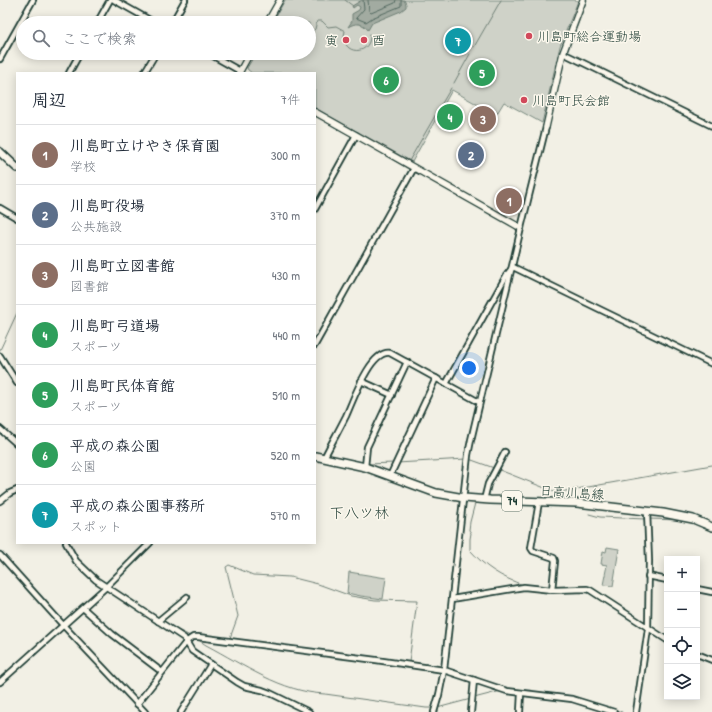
<!DOCTYPE html>
<html lang="ja">
<meta charset="utf-8">
<style>
body{margin:0;font-family:"Patrick Hand","Klee One",sans-serif;background:#f6f6f7;color:#1f2937}
.controls{position:absolute;right:12px;bottom:12px;display:grid;overflow:hidden;border-radius:0px;box-shadow:0 2px 10px #0003}
.controls button{width:36px;height:36px;display:grid;place-items:center;padding:0;border:0;border-bottom:1px solid #e0e1e3;background:#fff;color:#1f2937;font:20px sans-serif}
.you{position:absolute;left:469px;top:368px;width:14px;height:14px;margin:-10px;border:3px solid #fff;border-radius:50%;background:#1a73e8;box-shadow:0 0 0 6px #1a73e833}
.badge{display:grid;place-items:center;width:26px;height:26px;border-radius:50%;background:#db2777;color:#fff;font-size:13px;font-weight:700}
.pin{position:absolute;translate:-50% -50%;border:2px solid #fff;box-shadow:0 1px 4px #0006}
.list{margin:0;padding:0;list-style:none}
h2{display:flex;justify-content:space-between;align-items:center;height:52px;margin:0;padding:0 16px;font-size:17px}
h2 small{font-size:13px;font-weight:400;color:#747a83}
.list li{display:grid;grid-template-columns:26px 1fr auto;gap:12px;align-items:center;box-sizing:border-box;height:60px;padding:0 16px;border-top:1px solid #e0e1e3}
.list b{display:block;font-size:15px;white-space:nowrap}
.list p{margin:0;font-size:13px;white-space:nowrap;color:#747a83}
.list em{font-size:13px;font-style:normal;color:#747a83}
.icon{flex:none;width:22px;height:22px;fill:none;stroke:currentColor;stroke-width:2;stroke-linecap:round;stroke-linejoin:round}
.map{position:relative;flex:none;width:712px;height:712px;overflow:hidden}
.search{position:absolute;background:#fff;box-shadow:0 2px 10px #0003;left:16px;top:16px;width:300px;height:44px;display:flex;align-items:center;gap:10px;box-sizing:border-box;padding:0 14px;border-radius:22px;color:#747a83;font-size:15px}
.panel{position:absolute;background:#fff;box-shadow:0 2px 10px #0003;left:16px;top:72px;width:300px;height:472px;border-radius:0px}
.map>svg:first-child{display:block}
</style>
<div class="map">
<svg width="712" height="712" viewBox="0 0 712 712">
<rect width="100%" height="100%" fill="#f2f0e5"/>
<filter id="ink" filterUnits="userSpaceOnUse"><feTurbulence type="fractalNoise" baseFrequency=".025" numOctaves="2"/><feDisplacementMap in="SourceGraphic" scale="8" xChannelSelector="R" yChannelSelector="G"/><feConvolveMatrix kernelMatrix="1 2 1 2 8 2 1 2 1" color-interpolation-filters="sRGB"/></filter>
<g filter="url(#ink)">
<g fill="#cfd2c8" stroke="#77887e">
<polygon points="285,0 575,0 578,1 560,46 542,123 504,102 496,115 452,90 412,162 315,108 315,73 252,73 248,70 247,68 256,53 309,53 309,23 272,23"/>
<polygon points="607,547 619,549 613,586 603,585 607,565 601,564 603,551 606,552"/>
<polygon points="349,572 386,578 383,599 361,596 347,593"/>
</g>
<path fill="#a2aba1" stroke="#6e7f75" d="M362 0H404L406 4V7L401 11 372 23 368 30C363 23 356 22 348 27L352 21V14L359 10 360 7 357 5 353 8 352 6Z"/>
<g fill="none" stroke-linecap="round" stroke-linejoin="round">
<g stroke="#536960" stroke-width="1">
<polyline points="363,0 364,9 356,18 366,22 372,18 401,6 401,0"/>
<polyline points="368,0 369,11 371,13 395,3 396,0"/>
</g>
<g stroke="#6e7f75" stroke-width="1">
<polyline points="345,0 353,6"/>
<path d="M309 35 315 29 317 21H322L328 27 336 26 345 31C338 55 372 58 370 34"/>
<polyline points="474,47 501,0"/>
<polyline points="567,53 587,0"/>
<polyline points="454,83 470,54"/>
<polyline points="558,86 566,56"/>
<polyline points="441,105 451,88"/>
<polyline points="315,116 353,137"/>
<polyline points="356,138 410,170"/>
<polyline points="0,146 17,162"/>
<polyline points="409,161 439,109"/>
<polyline points="415,172 506,223"/>
<polyline points="514,227 518,233"/>
<polyline points="522,237 527,212"/>
<polyline points="0,350 17,313"/>
<polyline points="0,352 5,360"/>
<polyline points="469,459 494,468"/>
<polyline points="397,463 466,459"/>
<polyline points="367,464 394,463"/>
<polyline points="497,469 555,492 560,492 712,465"/>
<path d="M475 503 470 522 469 530 471 533 470 539V550C486 568 501 577 523 585"/>
<polyline points="589,514 600,517 645,519"/>
<polyline points="649,519 679,520"/>
<polyline points="73,551 85,567"/>
<polyline points="0,559 50,613"/>
<polyline points="95,576 100,580"/>
<polyline points="554,587 561,588"/>
<polyline points="592,589 624,610"/>
<polyline points="168,625 190,636"/>
<polyline points="652,628 667,637"/>
<polyline points="230,638 238,616 226,567 229,565 253,575 290,577 318,584 351,596 375,600 417,601 409,662"/>
<path d="M197 639 206 645C244 665 281 692 325 694L426 708H434"/>
<polyline points="75,641 141,712"/>
<polyline points="697,651 712,657"/>
<polyline points="513,690 530,692"/>
<polyline points="545,693 572,697"/>
<polyline points="474,698 501,691"/>
<polyline points="581,699 622,712"/>
<polyline points="437,708 471,699"/>
</g>
<defs>
<g id="minor">
<polyline points="114,0 155,23"/>
<polyline points="97,23 110,0"/>
<polyline points="172,23 185,0"/>
<polyline points="208,53 240,71"/>
<polyline points="563,53 712,126"/>
<polyline points="0,59 33,0"/>
<polyline points="69,73 80,53"/>
<polyline points="144,73 156,53"/>
<polyline points="0,208 17,218"/>
<polyline points="315,209 356,135"/>
<polyline points="315,345 414,168"/>
<polyline points="0,356 17,383"/>
<polyline points="361,381 392,395"/>
<polyline points="446,384 506,276 513,267 712,364"/>
<polyline points="0,429 17,444"/>
<path d="M324 458C331 444 339 430 346 416 353 401 370 350 390 353L479 402"/>
<polyline points="365,467 367,447 407,362"/>
<polyline points="390,476 436,378"/>
<polyline points="484,500 488,484 505,452"/>
<polyline points="0,501 10,493 17,490"/>
<polyline points="539,502 531,548 533,551 554,558 555,561 552,590"/>
<polyline points="66,543 76,561 96,580 184,638 192,651 237,682 244,686 262,690 270,693 309,712"/>
<polyline points="0,555 63,625 145,712"/>
<polyline points="648,576 667,580"/>
<polyline points="697,589 712,592"/>
<polyline points="452,599 524,587 552,590 587,589 590,590 667,640"/>
<polyline points="83,608 112,634 162,672"/>
<polyline points="158,621 187,597"/>
<polyline points="697,654 712,660"/>
<polyline points="0,682 106,587 150,543"/>
<polyline points="137,704 187,641 193,637 198,637 376,660 444,670 507,691 572,699 614,712"/>
<polyline points="181,712 211,664"/>
<polyline points="434,712 439,695 444,670 468,455 471,440 521,228 546,127"/>
<polyline points="471,712 474,680"/>
<polyline points="520,712 521,693"/>
<polyline points="636,712 648,629 649,561 647,511"/>
</g>
<g id="tertiary">
<polyline points="267,23 280,0"/>
<polyline points="239,73 250,53"/>
<polyline points="315,112 521,228"/>
<polyline points="546,127 563,53 583,0"/>
</g>
<g id="primary">
<polyline points="0,152 17,168"/>
<polyline points="315,456 365,467 436,493 464,498 490,500 577,503 663,513 693,519 712,527"/>
</g>
</defs>
<use href="#minor" stroke="#1f3d34" stroke-width="8"/>
<use href="#tertiary" stroke="#1f3d34" stroke-width="8"/>
<use href="#primary" stroke="#1f3d34" stroke-width="10"/>
<use href="#minor" stroke="#fbf7ec" stroke-width="4.5"/>
<use href="#tertiary" stroke="#fbf7ec" stroke-width="5.5"/>
<use href="#primary" stroke="#fbf7ec" stroke-width="7"/>
</g>
</g>
<g fill="#d1495b" stroke="#fbf7ec" stroke-width="1.5">
<circle cx="529" cy="36" r="4"/>
<circle cx="346" cy="40" r="4"/>
<circle cx="364" cy="40" r="4"/>
<circle cx="524" cy="100" r="4"/>
</g>
<g text-anchor="middle" stroke-width="3" stroke-linejoin="round" paint-order="stroke">
<rect fill="#fbf7ec" stroke="#61756b" stroke-width="1" x="502" y="491" width="20" height="20" rx="3"/>
<g font-size="12" font-weight="bold" fill="#1f3d34">
<text x="512" y="505">74</text>
</g>
<g font-size="13" fill="#1f3d34" stroke="#fbf7ec" text-anchor="start">
<text x="537" y="41">川島町総合運動場</text>
<text x="338" y="45" text-anchor="end">寅</text>
<text x="372" y="45">酉</text>
<text x="532" y="105">川島町民会館</text>
</g>
<g font-size="13" fill="#1f3d34" stroke="#fbf7ec">
<text transform="translate(572 492) rotate(4)" y="5">日高川島線</text>
</g>
<g font-size="15" fill="#1f3d34" stroke="#fbf7ec">
<text x="359" y="518">下八ツ林</text>
</g>
</g>
</svg>
<div class="controls">
<button>+</button>
<button>−</button>
<button><svg class="icon" aria-label="locate" viewBox="0 0 24 24"><circle cx="12" cy="12" r="6"/><path d="M12 2v4M12 18v4M2 12h4M18 12h4"/></svg></button>
<button><svg class="icon" aria-label="layers" viewBox="0 0 24 24"><path d="M12 4l9 5-9 5-9-5zM3 14l9 5 9-5"/></svg></button>
</div>
<div class="you"></div>
<div class="pin badge" style="left:509px;top:201px;background:#8d6e63">1</div>
<div class="pin badge" style="left:471px;top:155px;background:#5c6f8a">2</div>
<div class="pin badge" style="left:483px;top:119px;background:#8d6e63">3</div>
<div class="pin badge" style="left:450px;top:117px;background:#2e9e5b">4</div>
<div class="pin badge" style="left:482px;top:73px;background:#2e9e5b">5</div>
<div class="pin badge" style="left:386px;top:80px;background:#2e9e5b">6</div>
<div class="pin badge" style="left:458px;top:41px;background:#0f9aa8">7</div>
<div class="search"><svg class="icon" aria-label="search" viewBox="0 0 24 24"><circle cx="10" cy="10" r="6"/><path d="M15 15l6 6"/></svg>ここで検索</div>
<section class="panel">
<h2>周辺<small>7件</small></h2>
<ul class="list">
<li><span class="badge" style="background:#8d6e63">1</span><div><b>川島町立けやき保育園</b><p>学校</p></div><em>300 m</em></li>
<li><span class="badge" style="background:#5c6f8a">2</span><div><b>川島町役場</b><p>公共施設</p></div><em>370 m</em></li>
<li><span class="badge" style="background:#8d6e63">3</span><div><b>川島町立図書館</b><p>図書館</p></div><em>430 m</em></li>
<li><span class="badge" style="background:#2e9e5b">4</span><div><b>川島町弓道場</b><p>スポーツ</p></div><em>440 m</em></li>
<li><span class="badge" style="background:#2e9e5b">5</span><div><b>川島町民体育館</b><p>スポーツ</p></div><em>510 m</em></li>
<li><span class="badge" style="background:#2e9e5b">6</span><div><b>平成の森公園</b><p>公園</p></div><em>520 m</em></li>
<li><span class="badge" style="background:#0f9aa8">7</span><div><b>平成の森公園事務所</b><p>スポット</p></div><em>570 m</em></li>
</ul>
</section>
</div>
